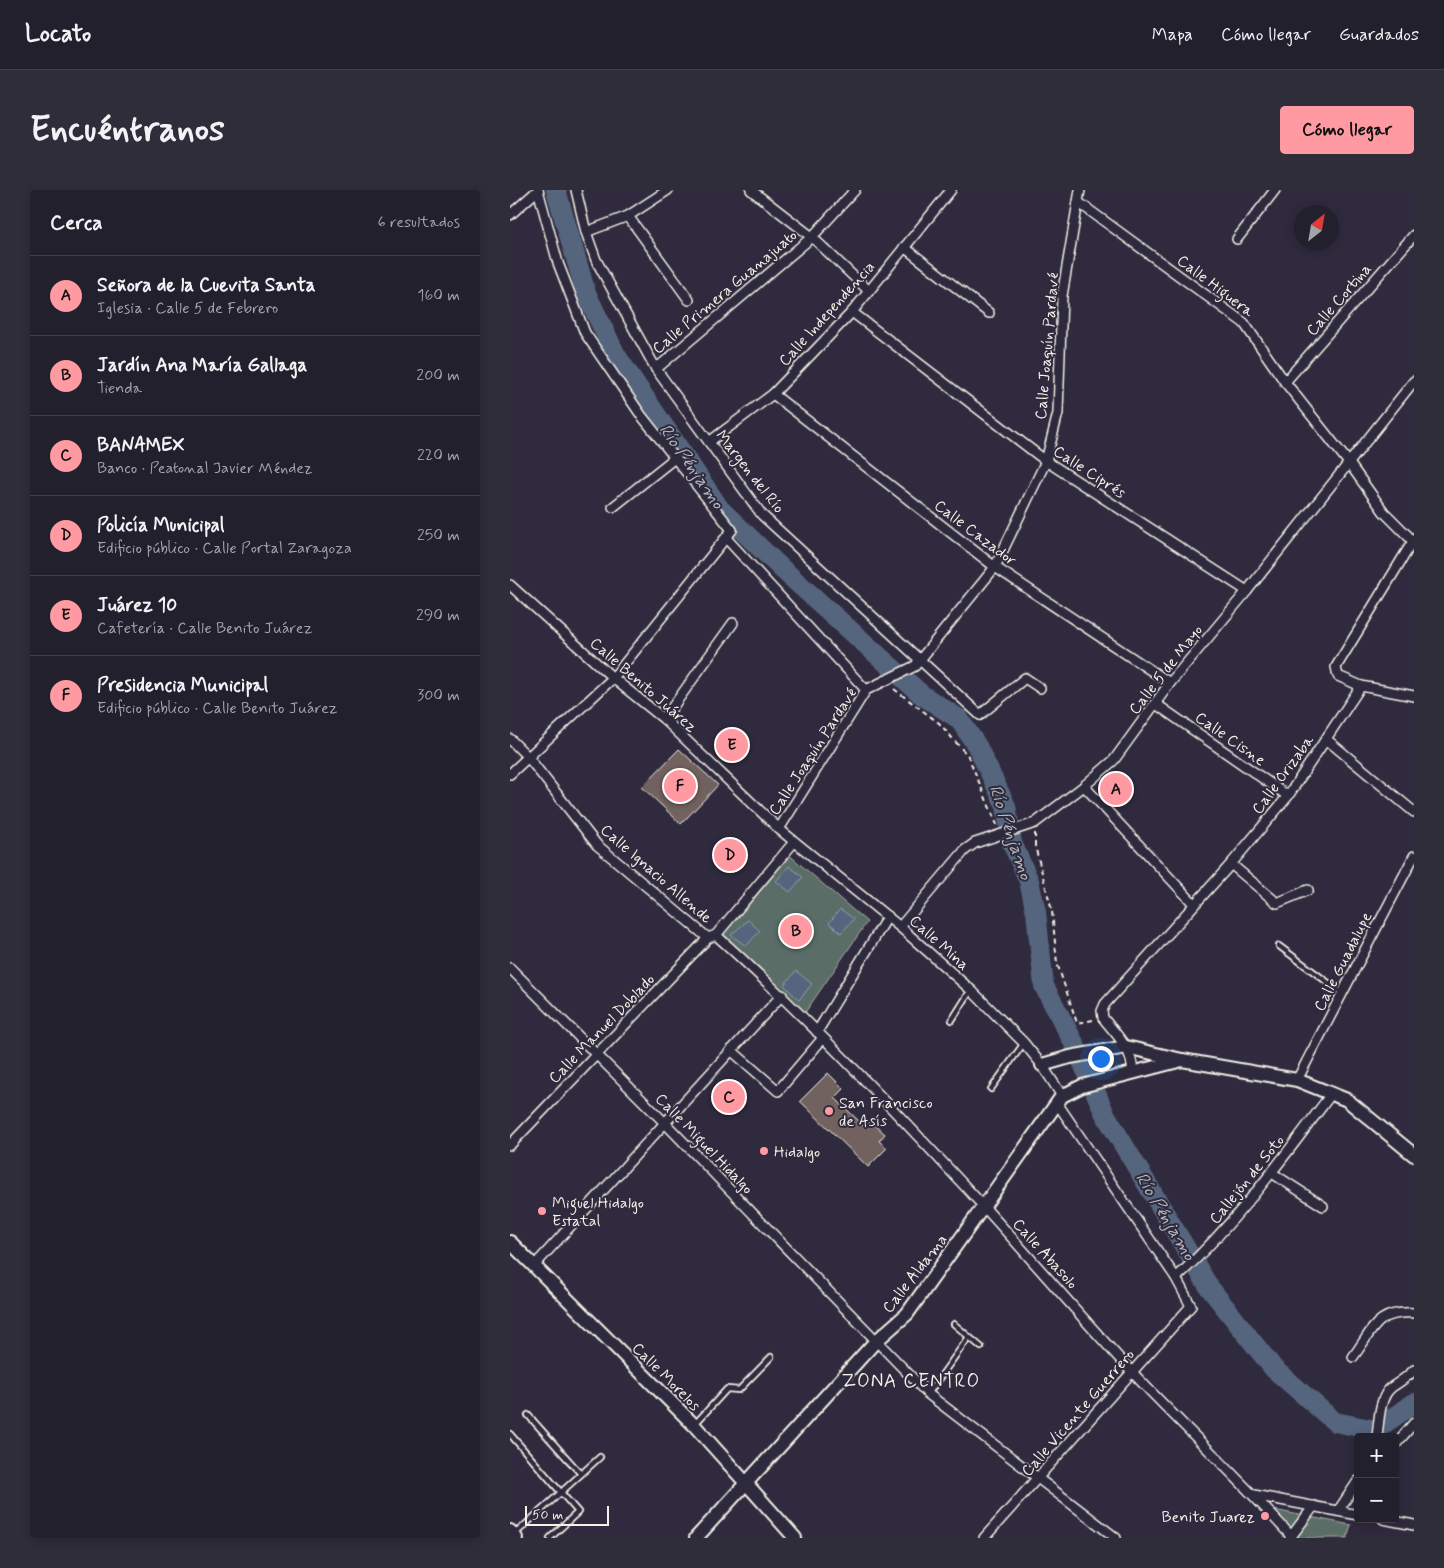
<!DOCTYPE html>
<html lang="es">
<meta charset="utf-8">
<style>
body{margin:0;font-family:Mynerve,sans-serif;background:#2f2d3a;color:#f1f3f6}
.controls{position:absolute;right:15px;bottom:15px;display:grid;overflow:hidden;border-radius:5px;box-shadow:0 2px 12px #0003}
.controls button{width:45px;height:45px;display:grid;place-items:center;padding:0;border:0;border-bottom:1px solid #403e4a;background:#23202e;color:#f1f3f6;font:25px sans-serif}
.compass{position:absolute;left:784px;top:15px;width:45px;height:45px;border-radius:50%;background:#23202e;box-shadow:0 2px 12px #0003;rotate:31deg}
.scale{position:absolute;left:15px;bottom:12px;width:84px;box-sizing:border-box;padding-left:5px;border:2px solid #f4f1e8;border-top:0;font-size:14px;line-height:18px;white-space:nowrap;color:#f4f1e8;-webkit-text-stroke:4px #2f2a3d;paint-order:stroke}
.you{position:absolute;left:590px;top:868px;width:18px;height:18px;margin:-12px;border:4px solid #fff;border-radius:50%;background:#1a73e8;box-shadow:0 0 0 8px #1a73e833}
.badge{display:grid;place-items:center;width:32px;height:32px;border-radius:50%;background:#ff9aa2;color:#111;font-size:16px;font-weight:700}
.pin{position:absolute;translate:-50% -50%;border:2px solid #fff;box-shadow:0 1px 5px #0006}
.list{margin:0;padding:0;list-style:none}
h2{display:flex;justify-content:space-between;align-items:center;height:65px;margin:0;padding:0 20px;font-size:21px}
h2 small{font-size:16px;font-weight:400;color:#a3a3aa}
.list li{display:grid;grid-template-columns:32px 1fr auto;gap:15px;align-items:center;box-sizing:border-box;height:80px;padding:0 20px;border-top:1px solid #403e4a}
.list b{display:block;font-size:19px;white-space:nowrap}
.list p{margin:0;font-size:16px;white-space:nowrap;color:#a3a3aa}
.list em{font-size:16px;font-style:normal;color:#a3a3aa}
.map{position:relative;flex:none;width:904px;height:1348px;overflow:hidden;border-radius:5px}
header{display:flex;align-items:center;gap:30px;box-sizing:border-box;height:70px;padding:0 25px;background:#23202e;border-bottom:1px solid #403e4a}
header strong{font-size:24px}
nav{display:flex;gap:28px;margin-inline-start:auto;font-size:18px}
.intro{display:flex;align-items:center;justify-content:space-between;box-sizing:border-box;height:120px;padding:0 30px}
h1{margin:0;font-size:35px}
.button{padding:12px 22px;border-radius:5px;background:#ff9aa2;color:#111;font-size:18px;font-weight:700}
main{display:flex;gap:30px;padding:0 30px}
aside{flex:1;background:#23202e;border-radius:5px;box-shadow:0 2px 12px #0003}
.map>svg:first-child{display:block}
</style>
<header>
<strong>Locato</strong>
<nav><a>Mapa</a><a>Cómo llegar</a><a>Guardados</a></nav>
</header>
<div class="intro"><h1>Encuéntranos</h1><a class="button">Cómo llegar</a></div>
<main>
<aside>
<h2>Cerca<small>6 resultados</small></h2>
<ul class="list">
<li><span class="badge">A</span><div><b>Señora de la Cuevita Santa</b><p>Iglesia · Calle 5 de Febrero</p></div><em>160 m</em></li>
<li><span class="badge">B</span><div><b>Jardín Ana María Gallaga</b><p>Tienda</p></div><em>200 m</em></li>
<li><span class="badge">C</span><div><b>BANAMEX</b><p>Banco · Peatonal Javier Méndez</p></div><em>220 m</em></li>
<li><span class="badge">D</span><div><b>Policía Municipal</b><p>Edificio público · Calle Portal Zaragoza</p></div><em>250 m</em></li>
<li><span class="badge">E</span><div><b>Juárez 10</b><p>Cafetería · Calle Benito Juárez</p></div><em>290 m</em></li>
<li><span class="badge">F</span><div><b>Presidencia Municipal</b><p>Edificio público · Calle Benito Juárez</p></div><em>300 m</em></li>
</ul>
</aside>
<div class="map">
<svg width="904" height="1348" viewBox="0 0 904 1348">
<rect width="100%" height="100%" fill="#2f2a3d"/>
<filter id="ink" filterUnits="userSpaceOnUse"><feTurbulence type="fractalNoise" baseFrequency=".02" numOctaves="2"/><feDisplacementMap in="SourceGraphic" scale="10" xChannelSelector="R" yChannelSelector="G"/><feConvolveMatrix kernelMatrix="1 2 1 2 8 2 1 2 1" color-interpolation-filters="sRGB"/></filter>
<g filter="url(#ink)">
<g fill="#5a6d66" stroke="#a7afa7">
<polygon points="277,663 357,732 294,824 210,746"/>
<polygon points="759,1319 841,1335 837,1348 785,1348"/>
</g>
<g fill="#54657e" stroke="#949da8">
<polygon points="279,676 293,687 280,702 266,691"/>
<polygon points="330,719 344,729 331,743 319,733"/>
<polygon points="238,730 250,741 236,756 221,745"/>
<polygon points="286,781 302,794 289,810 274,795"/>
</g>
<g fill="none" stroke-linecap="round" stroke-linejoin="round">
<polyline stroke="#54657e" stroke-width="20" points="46,0 76,103 106,165 210,319 271,378 412,505 449,529 467,556 496,616 502,653 519,691 526,722 534,796 565,855 595,924 699,1097 764,1179 825,1232 865,1240 904,1213"/>
</g>
<g fill="#72625f" stroke="#f4f1e8">
<polygon points="169,559 208,595 171,634 132,597"/>
<polygon points="318,883 334,899 325,908 355,937 361,931 375,944 369,951 377,958 358,977 290,911"/>
</g>
<g fill="none" stroke-linecap="round" stroke-linejoin="round">
<defs>
<g id="lane">
<polyline points="769,756 832,803"/>
<polyline points="442,830 461,800"/>
<polyline points="481,899 514,853"/>
<polyline points="444,1134 471,1157"/>
<polyline points="418,1204 459,1147"/>
<polyline points="18,1225 71,1284"/>
<polyline points="185,1234 217,1199 229,1200 261,1167"/>
<polyline points="0,1244 68,1322 40,1348"/>
<polyline points="5,1344 90,1267"/>
</g>
<g id="street">
<polyline points="66,0 76,42 86,70 146,179 252,325 470,525 515,488 530,498"/>
<polyline points="241,0 302,47 359,101"/>
<polyline points="568,12 734,133 775,192 839,273 874,322 904,352"/>
<polyline points="0,25 28,0"/>
<polyline points="118,26 179,110"/>
<polyline points="76,42 118,26 158,0"/>
<polyline points="727,49 765,0"/>
<polyline points="394,57 479,123"/>
<polyline points="342,122 536,271 737,401"/>
<polyline points="146,179 302,47 345,0"/>
<polyline points="775,192 904,45"/>
<polyline points="263,204 485,377 660,493"/>
<polyline points="199,252 263,204 342,122 441,0"/>
<polyline points="103,317 166,267"/>
<polyline points="216,348 356,500"/>
<polyline points="903,351 826,477 828,486 851,496 904,506"/>
<polyline points="0,395 103,488 154,529 269,639 390,737 461,800 514,853 532,875 552,906"/>
<polyline points="646,514 778,606"/>
<polyline points="154,529 223,433"/>
<polyline points="0,549 18,567 87,655 198,748"/>
<polyline points="816,549 904,622"/>
<polyline points="0,584 103,488 222,340 131,225 75,143 48,73 28,0"/>
<polyline points="574,596 684,714"/>
<polyline points="269,639 356,500 405,476 485,377 536,271 548,223 552,106 570,0"/>
<polyline points="721,674 767,713 798,700"/>
<polyline points="390,737 455,660 465,653 525,633 574,596 604,570 660,493 737,401 904,191"/>
<path d="M206 745C301 831 389 925 476 1019 525 1073 572 1128 621 1181 674 1237 730 1289 781 1346"/>
<polyline points="0,778 154,932 418,1204 606,1348"/>
<polyline points="307,842 378,726"/>
<polyline points="221,860 268,901 313,848"/>
<path d="M622 884C625 862 606 844 593 828L592 821 595 814 721 674 778 606 851 496"/>
<polyline points="787,890 904,666"/>
<polyline points="0,955 198,748 206,745 284,652"/>
<polyline points="762,983 813,1016"/>
<polyline points="24,1076 272,805"/>
<path d="M666 1088C726 1033 773 968 822 903"/>
<path d="M843 1167C864 1139 865 1121 904 1123"/>
<path d="M867 1247C869 1232 869 1206 882 1197 890 1191 897 1188 904 1180"/>
<polyline points="885,1255 904,1233"/>
<polyline points="744,1305 848,1325"/>
<polyline points="828,1321 848,1291"/>
<polyline points="873,1329 904,1335"/>
<polyline points="474,1348 681,1116 666,1088 547,913"/>
<polyline points="780,1348 804,1316"/>
</g>
<g id="secondary">
<polyline points="532,875 560,867 616,857 672,870 787,890 837,910 904,965"/>
<polyline points="0,1052 184,1235 285,1348"/>
<polyline points="0,1341 6,1348"/>
<polyline points="186,1348 365,1152 397,1124 552,906 572,896 672,870"/>
</g>
</defs>
<use href="#lane" stroke="#f4f1e8" stroke-width="8"/>
<use href="#street" stroke="#f4f1e8" stroke-width="12"/>
<use href="#secondary" stroke="#f4f1e8" stroke-width="16"/>
<g stroke="#f4f1e8" stroke-width="2" stroke-dasharray="5 4" stroke-linecap="butt">
<polyline points="384,499 429,533 458,566 487,635"/>
<polyline points="525,643 525,656 542,721 547,773 567,833 583,830"/>
</g>
<use href="#lane" stroke="#2f2a3d" stroke-width="4.5"/>
<use href="#street" stroke="#2f2a3d" stroke-width="9"/>
<use href="#secondary" stroke="#2f2a3d" stroke-width="12"/>
</g>
</g>
<g fill="#ff9aa2" stroke="#2f2a3d" stroke-width="2">
<circle cx="319" cy="921" r="5"/>
<circle cx="254" cy="961" r="5"/>
<circle cx="32" cy="1021" r="5"/>
<circle cx="755" cy="1326" r="5"/>
</g>
<g text-anchor="middle" stroke-width="4" stroke-linejoin="round" paint-order="stroke">
<g font-size="16" fill="#f4f1e8" stroke="#2f2a3d">
<text transform="translate(706 95) rotate(37)" y="6">Calle Higuera</text>
<text transform="translate(214 101) rotate(-40)" y="6">Calle Primera Guanajuato</text>
<text transform="translate(828 109) rotate(-49)" y="6">Calle Cortina</text>
<text transform="translate(316 123) rotate(-48)" y="6">Calle Independencia</text>
<text transform="translate(536 156) rotate(-85)" y="6">Calle Joaquín Pardavé</text>
<text transform="translate(241 281) rotate(52)" y="6">Margen del Río</text>
<text transform="translate(580 281) rotate(33)" y="6">Calle Ciprés</text>
<text transform="translate(466 342) rotate(37)" y="6">Calle Cazador</text>
<text transform="translate(655 479) rotate(-52)" y="6">Calle 5 de Mayo</text>
<text transform="translate(134 494) rotate(41)" y="6">Calle Benito Juárez</text>
<text transform="translate(721 548) rotate(35)" y="6">Calle Cisne</text>
<text transform="translate(302 561) rotate(-57)" y="6">Calle Joaquín Pardavé</text>
<text transform="translate(772 584) rotate(-54)" y="6">Calle Orizaba</text>
<text transform="translate(147 683) rotate(41)" y="6">Calle Ignacio Allende</text>
<text transform="translate(430 752) rotate(42)" y="6">Calle Mina</text>
<text transform="translate(832 771) rotate(-63)" y="6">Calle Guadalupe</text>
<text transform="translate(91 838) rotate(-46)" y="6">Calle Manuel Doblado</text>
<text transform="translate(195 953) rotate(46)" y="6">Calle Miguel Hidalgo</text>
<text transform="translate(736 989) rotate(-51)" y="6">Callejón de Soto</text>
<text transform="translate(536 1063) rotate(48)" y="6">Calle Abasolo</text>
<text transform="translate(404 1083) rotate(-52)" y="6">Calle Aldama</text>
<text transform="translate(157 1186) rotate(45)" y="6">Calle Morelos</text>
<text transform="translate(567 1222) rotate(-49)" y="6">Calle Vicente Guerrero</text>
</g>
<g font-size="16" fill="#f4f1e8" stroke="#2f2a3d" text-anchor="start">
<text x="329" y="918">San Francisco<tspan x="329" dy="18">de Asís</tspan></text>
<text x="264" y="967">Hidalgo</text>
<text x="42" y="1018">Miguel Hidalgo<tspan x="42" dy="18">Estatal</tspan></text>
<text x="745" y="1332" text-anchor="end">Benito Juarez</text>
</g>
<g font-size="18" font-style="italic" fill="#b4b9be" stroke="#2f2a3d">
<text transform="translate(182 276) rotate(55)" y="6">Río Pénjamo</text>
<text transform="translate(501 642) rotate(71)" y="6">Río Pénjamo</text>
<text transform="translate(656 1026) rotate(59)" y="6">Río Pénjamo</text>
</g>
<g font-size="19" letter-spacing="1" fill="#f4f1e8" stroke="#2f2a3d">
<text x="401" y="1197">ZONA CENTRO</text>
</g>
</g>
</svg>
<div class="controls">
<button>+</button>
<button>−</button>
</div>
<svg class="compass" viewBox="-18 -18 36 36"><path d="M0-13l5 13h-10z" fill="#e53935"/><path d="M0 13l5-13h-10z" fill="#a3a3aa"/></svg>
<div class="scale">50 m</div>
<div class="you"></div>
<div class="pin badge" style="left:606px;top:599px">A</div>
<div class="pin badge" style="left:286px;top:741px">B</div>
<div class="pin badge" style="left:219px;top:907px">C</div>
<div class="pin badge" style="left:220px;top:665px">D</div>
<div class="pin badge" style="left:222px;top:555px">E</div>
<div class="pin badge" style="left:170px;top:596px">F</div>
</div>
</main>
